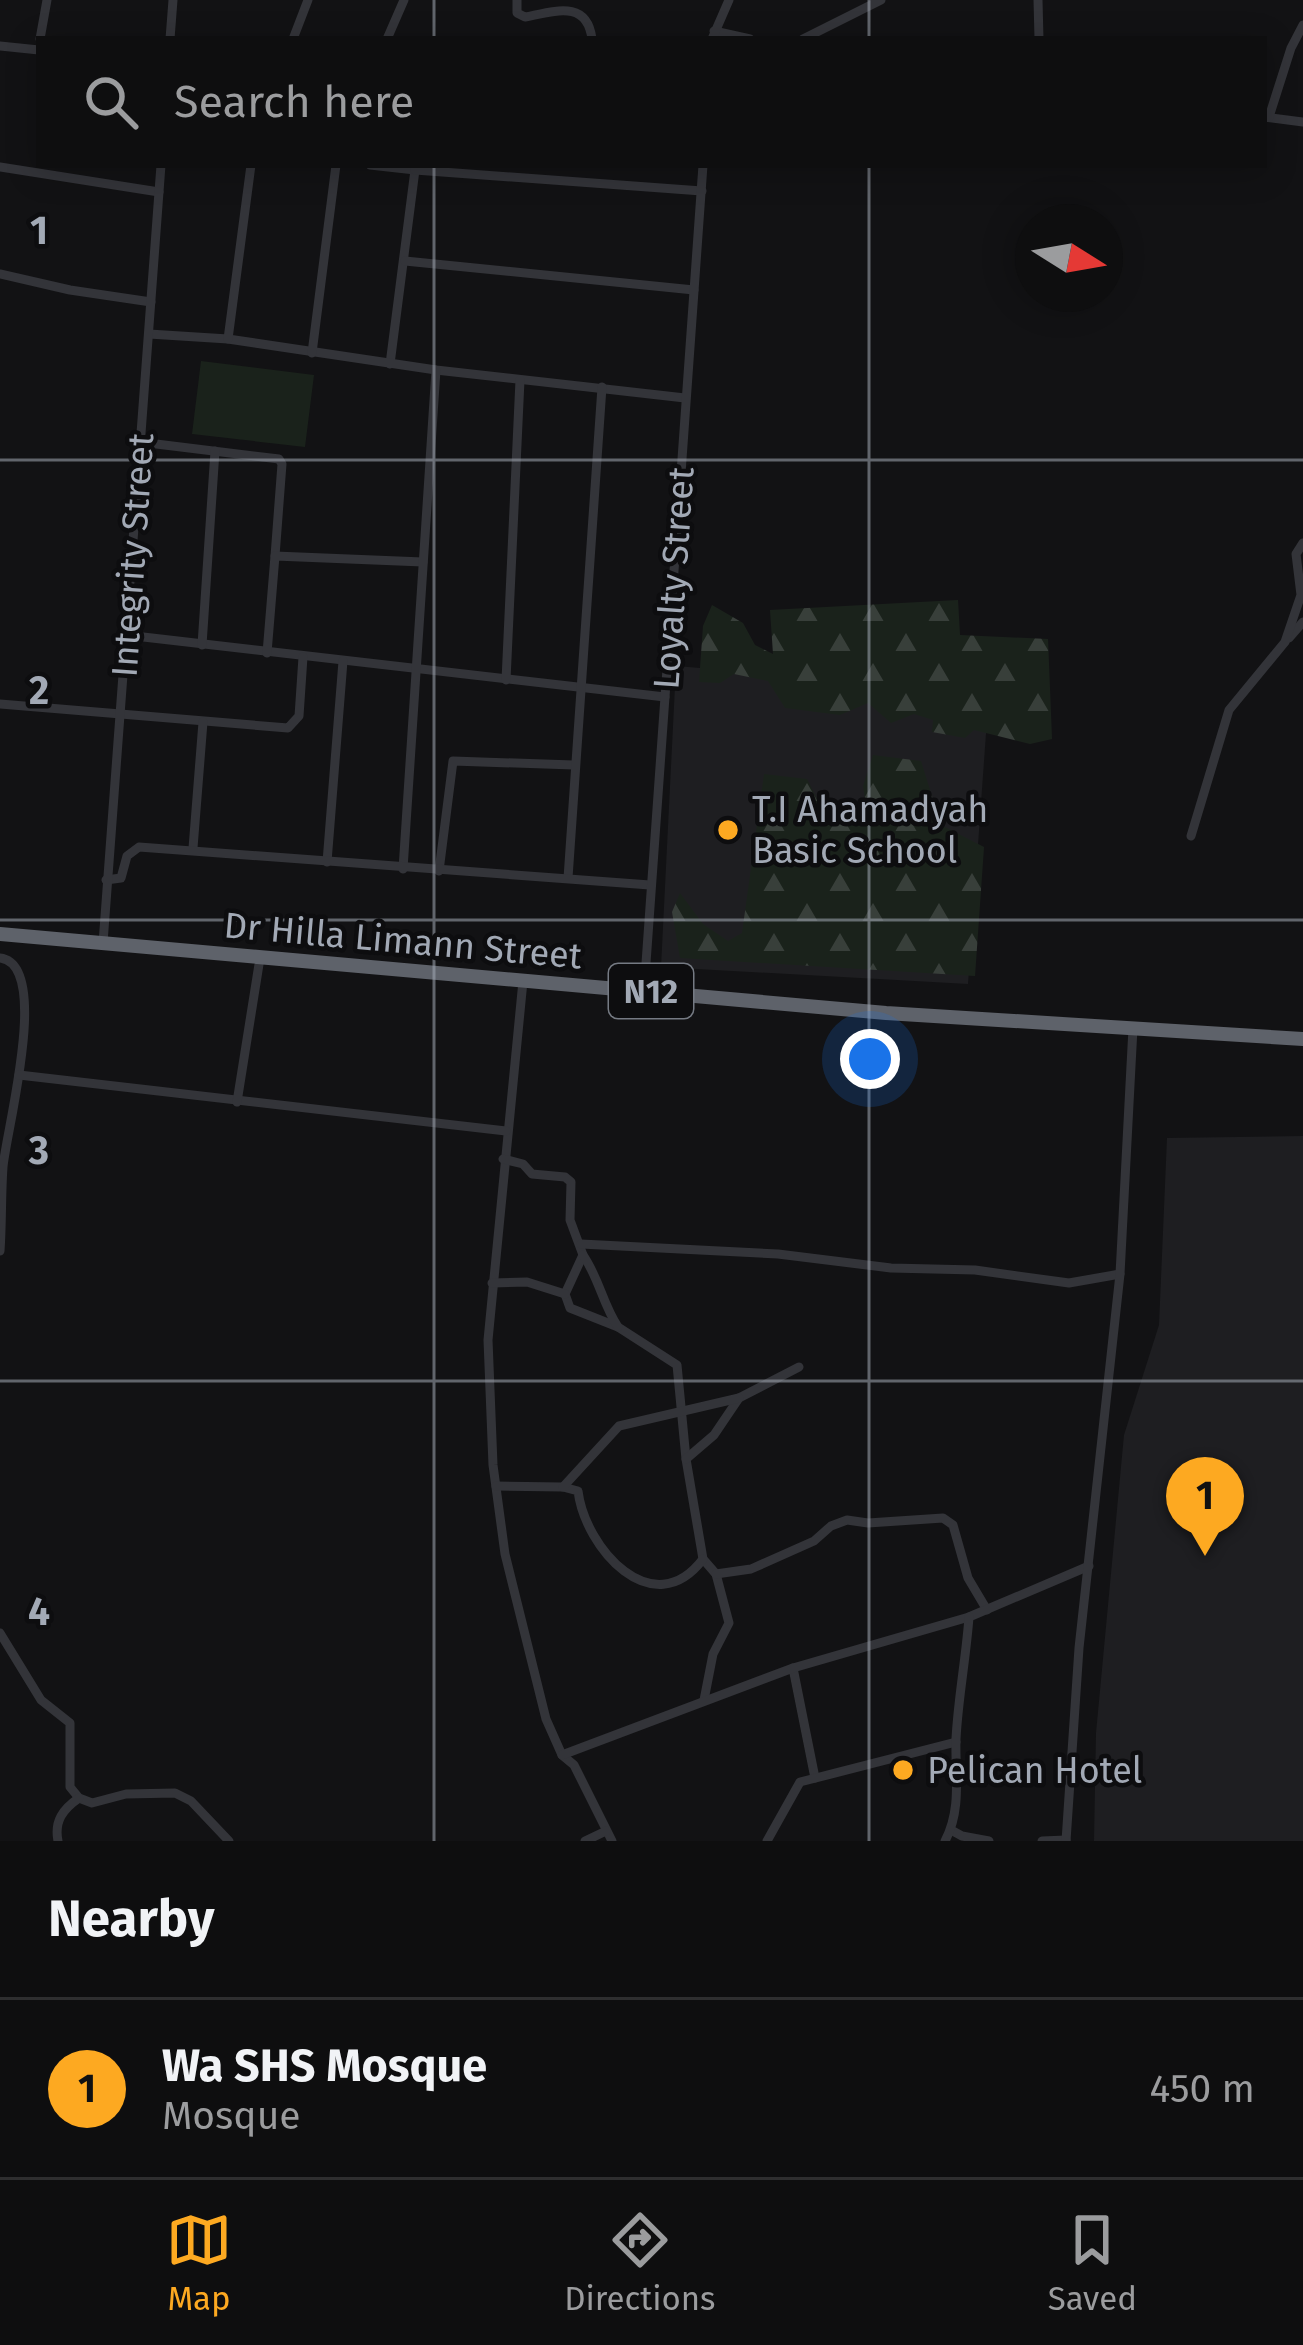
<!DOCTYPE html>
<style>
body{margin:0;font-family:"Fira Sans",sans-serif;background:#171718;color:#f1f3f6}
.compass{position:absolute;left:1015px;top:204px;width:108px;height:108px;border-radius:50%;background:#0e0e0f;box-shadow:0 6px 30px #0003;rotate:101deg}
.you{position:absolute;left:870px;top:1059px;width:42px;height:42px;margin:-30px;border:9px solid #fff;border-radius:50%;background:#1a73e8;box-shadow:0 0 0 18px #1a73e833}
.badge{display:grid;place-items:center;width:78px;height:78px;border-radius:50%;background:#fda921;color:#111;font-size:39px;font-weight:700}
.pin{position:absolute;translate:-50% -99px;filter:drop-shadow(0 3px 6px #0008)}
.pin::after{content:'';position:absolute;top:63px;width:42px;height:36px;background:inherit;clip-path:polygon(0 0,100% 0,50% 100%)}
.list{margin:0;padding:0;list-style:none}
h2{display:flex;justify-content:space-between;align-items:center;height:156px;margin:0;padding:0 48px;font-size:51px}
h2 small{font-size:39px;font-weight:400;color:#9b9c9e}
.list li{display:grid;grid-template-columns:78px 1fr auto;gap:36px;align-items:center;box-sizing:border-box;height:180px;padding:0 48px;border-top:3px solid #2e2e2f}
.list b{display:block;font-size:45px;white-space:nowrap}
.list p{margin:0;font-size:39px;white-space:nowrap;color:#9b9c9e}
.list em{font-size:39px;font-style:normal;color:#9b9c9e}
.icon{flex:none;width:66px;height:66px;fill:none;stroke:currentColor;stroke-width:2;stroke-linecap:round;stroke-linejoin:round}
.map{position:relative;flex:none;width:1303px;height:1841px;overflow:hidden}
.search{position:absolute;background:#0e0e0f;box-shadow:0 6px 30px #0003;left:36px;right:36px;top:36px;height:132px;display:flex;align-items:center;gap:30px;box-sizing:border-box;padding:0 42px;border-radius:0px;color:#9b9c9e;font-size:45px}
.sheet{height:336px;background:#0e0e0f}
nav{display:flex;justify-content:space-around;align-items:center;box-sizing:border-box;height:168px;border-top:3px solid #2e2e2f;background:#0e0e0f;font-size:33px;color:#9b9c9e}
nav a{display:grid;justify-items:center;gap:6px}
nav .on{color:#fda921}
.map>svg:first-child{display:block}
</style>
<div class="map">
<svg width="1303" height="1841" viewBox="0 0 1303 1841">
<defs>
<pattern id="forest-firs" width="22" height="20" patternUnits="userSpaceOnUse" patternTransform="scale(3)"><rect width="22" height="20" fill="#1a221b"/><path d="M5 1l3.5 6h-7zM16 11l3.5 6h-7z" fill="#383f3a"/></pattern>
</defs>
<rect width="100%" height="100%" fill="#121214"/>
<g fill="#1e1e21">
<polygon points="676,666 989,692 968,984 661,967"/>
<polygon points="1303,1136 1303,1841 1094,1841 1096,1733 1124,1435 1159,1325 1167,1138"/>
</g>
<g fill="url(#forest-firs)">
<polygon points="958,600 960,635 1048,639 1052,739 1030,744 974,730 965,738 932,732 933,720 914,714 891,723 868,703 840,715 785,708 768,681 734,674 720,683 699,682 703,626 712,605 743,623 755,645 773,654 770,610"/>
<polygon points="873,755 921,761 941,825 984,847 975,976 680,958 672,912 680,893 703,924 728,941 742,933 764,774 807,779 821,807 867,812 863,786"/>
</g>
<polygon fill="#1a221b" points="201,361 314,375 305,447 192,434"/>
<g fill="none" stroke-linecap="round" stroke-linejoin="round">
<g stroke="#333439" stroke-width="9">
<path d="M517 0V13L525 17C556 11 587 0 592 39"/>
<polyline points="1038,0 1039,39"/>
<polyline points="714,31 750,39"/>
<polyline points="40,39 47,0"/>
<polyline points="170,39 173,0"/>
<polyline points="293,39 308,0"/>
<polyline points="387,39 404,0"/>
<polyline points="712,39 729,0"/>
<polyline points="803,39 881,0"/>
<polyline points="0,46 39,50"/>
<polyline points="1264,117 1303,122"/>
<polyline points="1269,117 1291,48 1303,25"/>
<polyline points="370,165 415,170 390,364"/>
<polyline points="0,167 159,192"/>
<polyline points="415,170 702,191"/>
<polyline points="405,261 694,290"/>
<polyline points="0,274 70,290 151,302"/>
<polyline points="149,334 228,339 436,370 685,398"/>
<polyline points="228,339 251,165"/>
<polyline points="312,353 336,165"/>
<polyline points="140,442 279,459 282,464 275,556"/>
<polyline points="126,635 665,697"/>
<polyline points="1289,638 1303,622"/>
<polyline points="202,645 215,451"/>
<polyline points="267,653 275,556 423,562"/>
<polyline points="506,680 520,380"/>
<polyline points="0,704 288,728 299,716 303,657"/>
<polyline points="1191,836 1229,710 1285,642 1301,595 1296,554 1303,543"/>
<polyline points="193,848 203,722"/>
<polyline points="327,862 343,661"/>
<polyline points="403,869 436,370"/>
<polyline points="439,871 453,761 574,765"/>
<polyline points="568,878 602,387"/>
<polyline points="106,880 121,878 127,856 139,847 650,885"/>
<polyline points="103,943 161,165"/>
<path d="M0 958C52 964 6 1131 3 1167 1 1195 2 1223 0 1251"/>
<polyline points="523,981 488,1340 493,1465 505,1554 546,1719 562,1755 574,1765 612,1841"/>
<polyline points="644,991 703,165"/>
<polyline points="19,1075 506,1131"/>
<polyline points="237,1102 260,958"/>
<polyline points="503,1159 523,1164 532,1174 565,1177 571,1182 570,1220 583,1255 565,1294 570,1308 618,1327 677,1365 686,1459 703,1559 716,1574 729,1623 713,1654 704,1700"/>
<polyline points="581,1244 778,1254 891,1268 975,1270 1069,1283 1120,1274"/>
<path d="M583 1255C599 1278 603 1305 618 1327"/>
<polyline points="492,1283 527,1282 565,1294"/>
<polyline points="686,1459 714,1435 739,1398 799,1367"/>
<path d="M496 1486 563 1487 578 1491C585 1548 653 1625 703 1559"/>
<polyline points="563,1487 619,1426 739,1398"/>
<polyline points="716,1574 751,1569 814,1541 831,1526 847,1520 868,1523 943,1518 953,1525 968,1578 987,1610"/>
<polyline points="0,1633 41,1700 70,1723 70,1787 79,1798 92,1803 126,1794 175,1793 191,1801 229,1841"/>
<polyline points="793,1668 815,1778"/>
<polyline points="562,1755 793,1668 969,1617 1089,1566"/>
<polyline points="951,1830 962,1836 989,1841"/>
<path d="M58 1841C54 1821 63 1809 79 1798"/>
<polyline points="585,1841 606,1831"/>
<polyline points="767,1841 800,1782 956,1742"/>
<path d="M945 1841C962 1809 955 1774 956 1739 958 1699 966 1658 969 1617"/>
<polyline points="1042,1841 1066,1840"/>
<polyline points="1066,1841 1079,1648 1120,1274 1133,1028"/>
</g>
<polyline stroke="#5e626a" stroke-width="14" points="0,934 886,1013 1303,1039"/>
</g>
<path fill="none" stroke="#a2a9b5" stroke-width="3" stroke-opacity="0.55" d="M434 0V39M869 0V39M434 165V1841M869 165V1841M0 460H1303M0 920H1303M0 1381H1303"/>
<g fill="#fda921" stroke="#0d0d0f" stroke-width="4.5">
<circle cx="728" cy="830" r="12"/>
<circle cx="903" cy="1770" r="12"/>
</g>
<g text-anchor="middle" stroke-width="9" stroke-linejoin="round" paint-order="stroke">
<rect fill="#0d0d0f" stroke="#757a83" stroke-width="3" x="609" y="964" width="84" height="54" rx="9"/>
<g font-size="33" font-weight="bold" fill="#a2a9b5">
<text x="651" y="1003">N12</text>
</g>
<g font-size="36" fill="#a2a9b5" stroke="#0d0d0f">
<text transform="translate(132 555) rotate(-86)" y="13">Integrity Street</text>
<text transform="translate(673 578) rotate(-86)" y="13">Loyalty Street</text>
<text transform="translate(403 940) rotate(5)" y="13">Dr Hilla Limann Street</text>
</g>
<g font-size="36" fill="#a2a9b5" stroke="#0d0d0f" text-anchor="start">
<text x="752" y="822">T.I Ahamadyah<tspan x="752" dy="41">Basic School</tspan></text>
<text x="927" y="1783">Pelican Hotel</text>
</g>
</g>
<g font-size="39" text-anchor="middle" font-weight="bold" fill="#a2a9b5" stroke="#0d0d0f" stroke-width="9" stroke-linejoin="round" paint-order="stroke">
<text x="39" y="244">1</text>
<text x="39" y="704">2</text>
<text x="39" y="1164">3</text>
<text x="39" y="1625">4</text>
</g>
</svg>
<svg class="compass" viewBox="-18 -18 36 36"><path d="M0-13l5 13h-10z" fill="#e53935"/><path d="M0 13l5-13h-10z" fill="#9b9c9e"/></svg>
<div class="you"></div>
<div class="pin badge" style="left:1205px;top:1556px">1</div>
<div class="search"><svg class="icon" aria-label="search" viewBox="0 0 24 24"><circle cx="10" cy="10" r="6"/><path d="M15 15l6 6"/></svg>Search here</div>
</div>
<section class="sheet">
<h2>Nearby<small></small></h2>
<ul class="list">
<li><span class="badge">1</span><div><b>Wa SHS Mosque</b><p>Mosque</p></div><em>450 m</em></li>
</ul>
</section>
<nav>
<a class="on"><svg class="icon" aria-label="map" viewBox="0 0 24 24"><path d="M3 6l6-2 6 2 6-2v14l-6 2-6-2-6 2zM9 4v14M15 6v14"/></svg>Map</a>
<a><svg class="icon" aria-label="directions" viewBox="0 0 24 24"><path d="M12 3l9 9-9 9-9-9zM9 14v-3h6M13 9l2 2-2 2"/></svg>Directions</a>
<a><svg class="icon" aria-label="saved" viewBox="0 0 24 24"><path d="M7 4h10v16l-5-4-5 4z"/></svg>Saved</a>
</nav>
